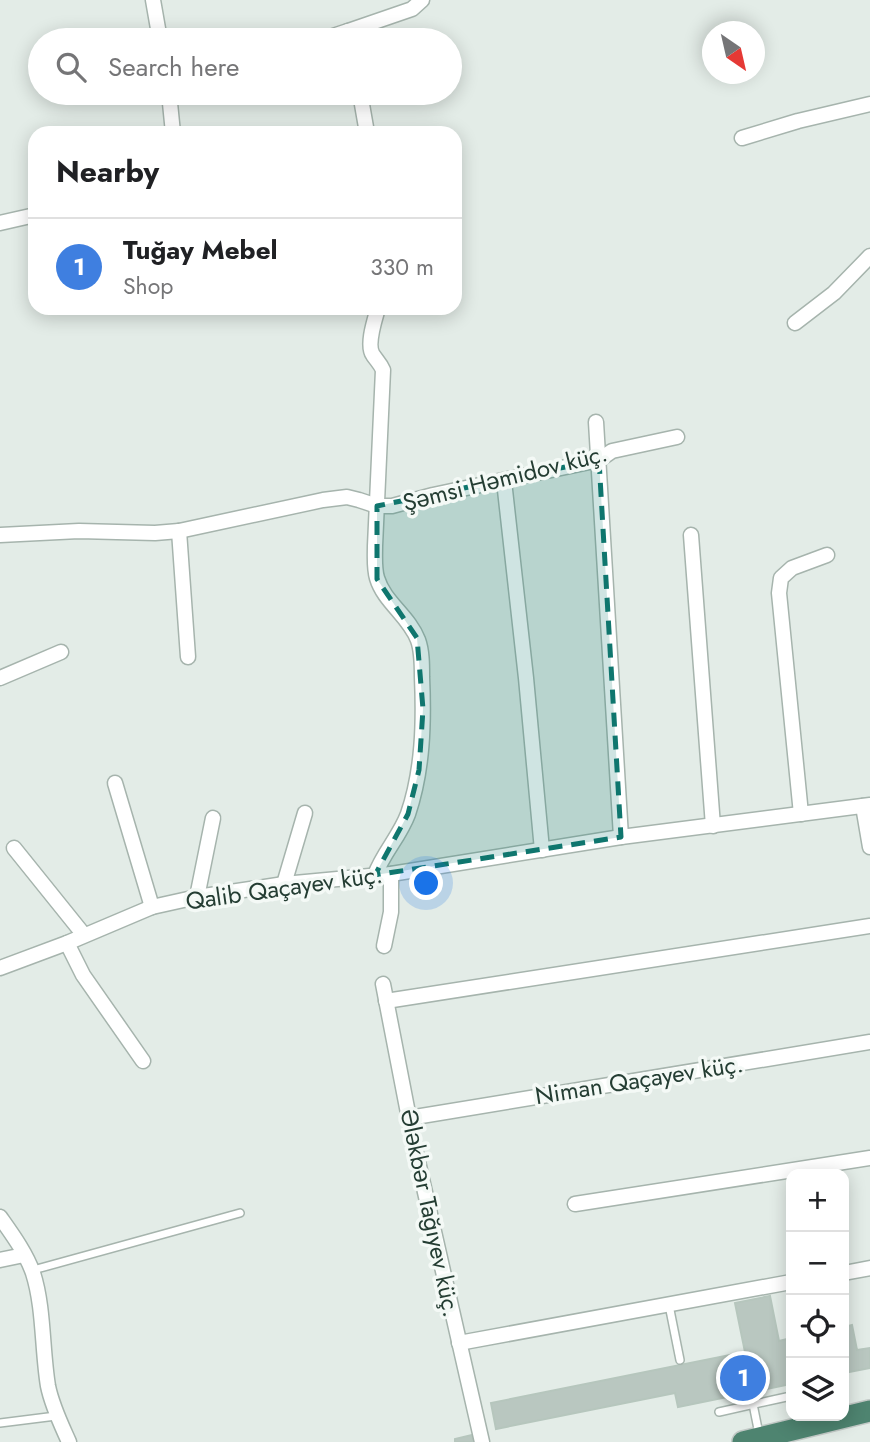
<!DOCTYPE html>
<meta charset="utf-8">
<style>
body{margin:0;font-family:Jost,sans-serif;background:#f2f2f2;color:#202124}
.controls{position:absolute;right:21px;bottom:21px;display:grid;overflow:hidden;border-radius:14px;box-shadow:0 4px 18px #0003}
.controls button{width:63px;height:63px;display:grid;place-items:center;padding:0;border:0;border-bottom:2px solid #e0e0e0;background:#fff;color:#202124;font:35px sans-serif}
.compass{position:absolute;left:702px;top:21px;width:63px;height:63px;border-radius:50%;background:#fff;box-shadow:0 4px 18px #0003;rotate:146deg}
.you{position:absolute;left:427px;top:884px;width:24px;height:24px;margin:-18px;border:5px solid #fff;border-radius:50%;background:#1a73e8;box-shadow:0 0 0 10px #1a73e833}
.badge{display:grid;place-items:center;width:46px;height:46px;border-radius:50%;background:#7b4540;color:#fff;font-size:23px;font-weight:700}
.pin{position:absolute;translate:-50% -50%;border:4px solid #fff;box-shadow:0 2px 7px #0006}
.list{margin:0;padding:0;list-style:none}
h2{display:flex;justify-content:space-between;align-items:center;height:91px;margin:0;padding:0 28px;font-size:30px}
h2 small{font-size:23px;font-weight:400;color:#757577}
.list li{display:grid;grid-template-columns:46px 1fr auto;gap:21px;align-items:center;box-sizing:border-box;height:98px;padding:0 28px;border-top:2px solid #e0e0e0}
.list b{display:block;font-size:26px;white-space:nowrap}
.list p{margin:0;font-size:23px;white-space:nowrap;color:#757577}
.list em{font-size:23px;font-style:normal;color:#757577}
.icon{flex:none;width:38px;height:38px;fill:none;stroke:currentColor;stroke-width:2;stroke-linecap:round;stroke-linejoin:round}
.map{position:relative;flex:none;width:870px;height:1442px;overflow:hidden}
.search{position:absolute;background:#fff;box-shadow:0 4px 18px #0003;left:28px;top:28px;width:434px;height:77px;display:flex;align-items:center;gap:18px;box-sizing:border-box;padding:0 24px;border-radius:38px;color:#757577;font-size:26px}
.panel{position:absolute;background:#fff;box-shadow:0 4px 18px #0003;left:28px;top:126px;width:434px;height:189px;border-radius:21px}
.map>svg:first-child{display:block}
</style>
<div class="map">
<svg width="870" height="1442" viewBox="0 0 870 1442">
<rect width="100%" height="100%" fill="#e3ece7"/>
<g fill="#b9c7c0" stroke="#b6c6bd" stroke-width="2">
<polygon points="770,1296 779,1341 791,1338 791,1384 678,1407 675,1393 496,1429 491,1403 745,1352 735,1303"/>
<polygon points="852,1325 857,1350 870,1348 870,1368 844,1373 844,1327"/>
<polygon points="472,1435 473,1442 455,1442 455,1439"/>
</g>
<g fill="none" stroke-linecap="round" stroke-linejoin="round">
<defs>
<g id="service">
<polyline points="33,1270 240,1213"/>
<polyline points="669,1305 680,1360"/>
<polyline points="753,1404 759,1434"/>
<polyline points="719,1412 791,1396"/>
<polyline points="0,1423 56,1416"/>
</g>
<g id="minor">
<polyline points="153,0 160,40"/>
<polyline points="321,40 348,31"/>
<polyline points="350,40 348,31 412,9 422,0"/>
<polyline points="169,93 173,133"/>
<polyline points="360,93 367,133"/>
<polyline points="742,138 798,121 870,104"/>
<polyline points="0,223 35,215"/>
<polyline points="795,323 834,293 870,256"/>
<polyline points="596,422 621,837"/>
<polyline points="504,481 526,678 542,850"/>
<polyline points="179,531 188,657"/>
<polyline points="0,535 79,531 155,533 179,531 323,500 347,497 359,500 377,506 392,506 433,495 599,460 612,451 677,437"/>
<polyline points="691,535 713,826"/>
<polyline points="0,678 61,652"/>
<polyline points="115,783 152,907"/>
<polyline points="863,806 870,847"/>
<polyline points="801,814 779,593 781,578 792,568 827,555"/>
<polyline points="14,848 84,935"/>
<path d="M375 875C383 853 400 836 408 814 423 770 424 722 422 677 422 664 422 651 418 640 409 616 384 602 377 578 374 568 375 556 375 546L383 370C380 363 377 361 373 355 366 345 375 319 378 308"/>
<polyline points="284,884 305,813"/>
<polyline points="197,897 213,818"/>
<polyline points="67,943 83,975 143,1061"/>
<polyline points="384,946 391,912 391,874"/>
<polyline points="0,968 67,943 152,907 197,897 284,884 391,874 621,837 870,805"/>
<polyline points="383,984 414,1144 482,1442"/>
<polyline points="386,1001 870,926"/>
<polyline points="409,1118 870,1042"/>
<polyline points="575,1204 870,1158"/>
<path d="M0 1217C12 1234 26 1253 33 1273 44 1307 42 1350 48 1386 52 1406 61 1424 69 1442"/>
<polyline points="0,1260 24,1255"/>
<polyline points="844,1273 870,1268"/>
<polyline points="459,1343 791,1282"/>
</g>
<polyline id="trunk" points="743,1442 870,1411"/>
</defs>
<use href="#service" stroke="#a6b4ad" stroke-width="10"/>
<use href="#minor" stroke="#a6b4ad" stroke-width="17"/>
<use href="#trunk" stroke="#c2c9c6" stroke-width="24"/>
<use href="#service" stroke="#fff" stroke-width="7"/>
<use href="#minor" stroke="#fff" stroke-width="14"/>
<use href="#trunk" stroke="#4e8470" stroke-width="21"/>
</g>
<path fill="#0f766e" fill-opacity="0.2" stroke="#0f766e" stroke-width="5" stroke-dasharray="14 9" stroke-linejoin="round" d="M599 460 621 837 375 875 408 814 419 770 423 709 417 638 377 579V506Z"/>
<g text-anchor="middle" stroke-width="7" stroke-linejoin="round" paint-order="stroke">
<g font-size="24" fill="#243d33" stroke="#f4f9f6">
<text transform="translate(505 478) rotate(-14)" y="8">Şəmsi Həmidov küç.</text>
<text transform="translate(284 888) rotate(-8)" y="8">Qalib Qaçayev küç.</text>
<text transform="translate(639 1080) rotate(-9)" y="8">Niman Qaçayev küç.</text>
<text transform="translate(430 1213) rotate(78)" y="8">Ələkbər Tağıyev küç.</text>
</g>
</g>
</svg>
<div class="controls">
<button>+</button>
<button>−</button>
<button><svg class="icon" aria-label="locate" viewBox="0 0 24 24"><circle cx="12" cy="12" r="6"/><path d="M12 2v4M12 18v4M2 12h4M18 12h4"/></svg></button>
<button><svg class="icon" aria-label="layers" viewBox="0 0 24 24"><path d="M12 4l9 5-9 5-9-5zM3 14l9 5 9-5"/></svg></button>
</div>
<svg class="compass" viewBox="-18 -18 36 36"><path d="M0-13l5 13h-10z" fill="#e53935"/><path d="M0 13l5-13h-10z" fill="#757577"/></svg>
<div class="you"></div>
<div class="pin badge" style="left:743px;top:1378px;background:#3f7fe0">1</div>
<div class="search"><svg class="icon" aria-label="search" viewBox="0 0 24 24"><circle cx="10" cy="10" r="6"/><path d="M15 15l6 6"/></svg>Search here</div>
<section class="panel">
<h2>Nearby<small></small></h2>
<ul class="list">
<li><span class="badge" style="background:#3f7fe0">1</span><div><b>Tuğay Mebel</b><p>Shop</p></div><em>330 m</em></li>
</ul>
</section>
</div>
